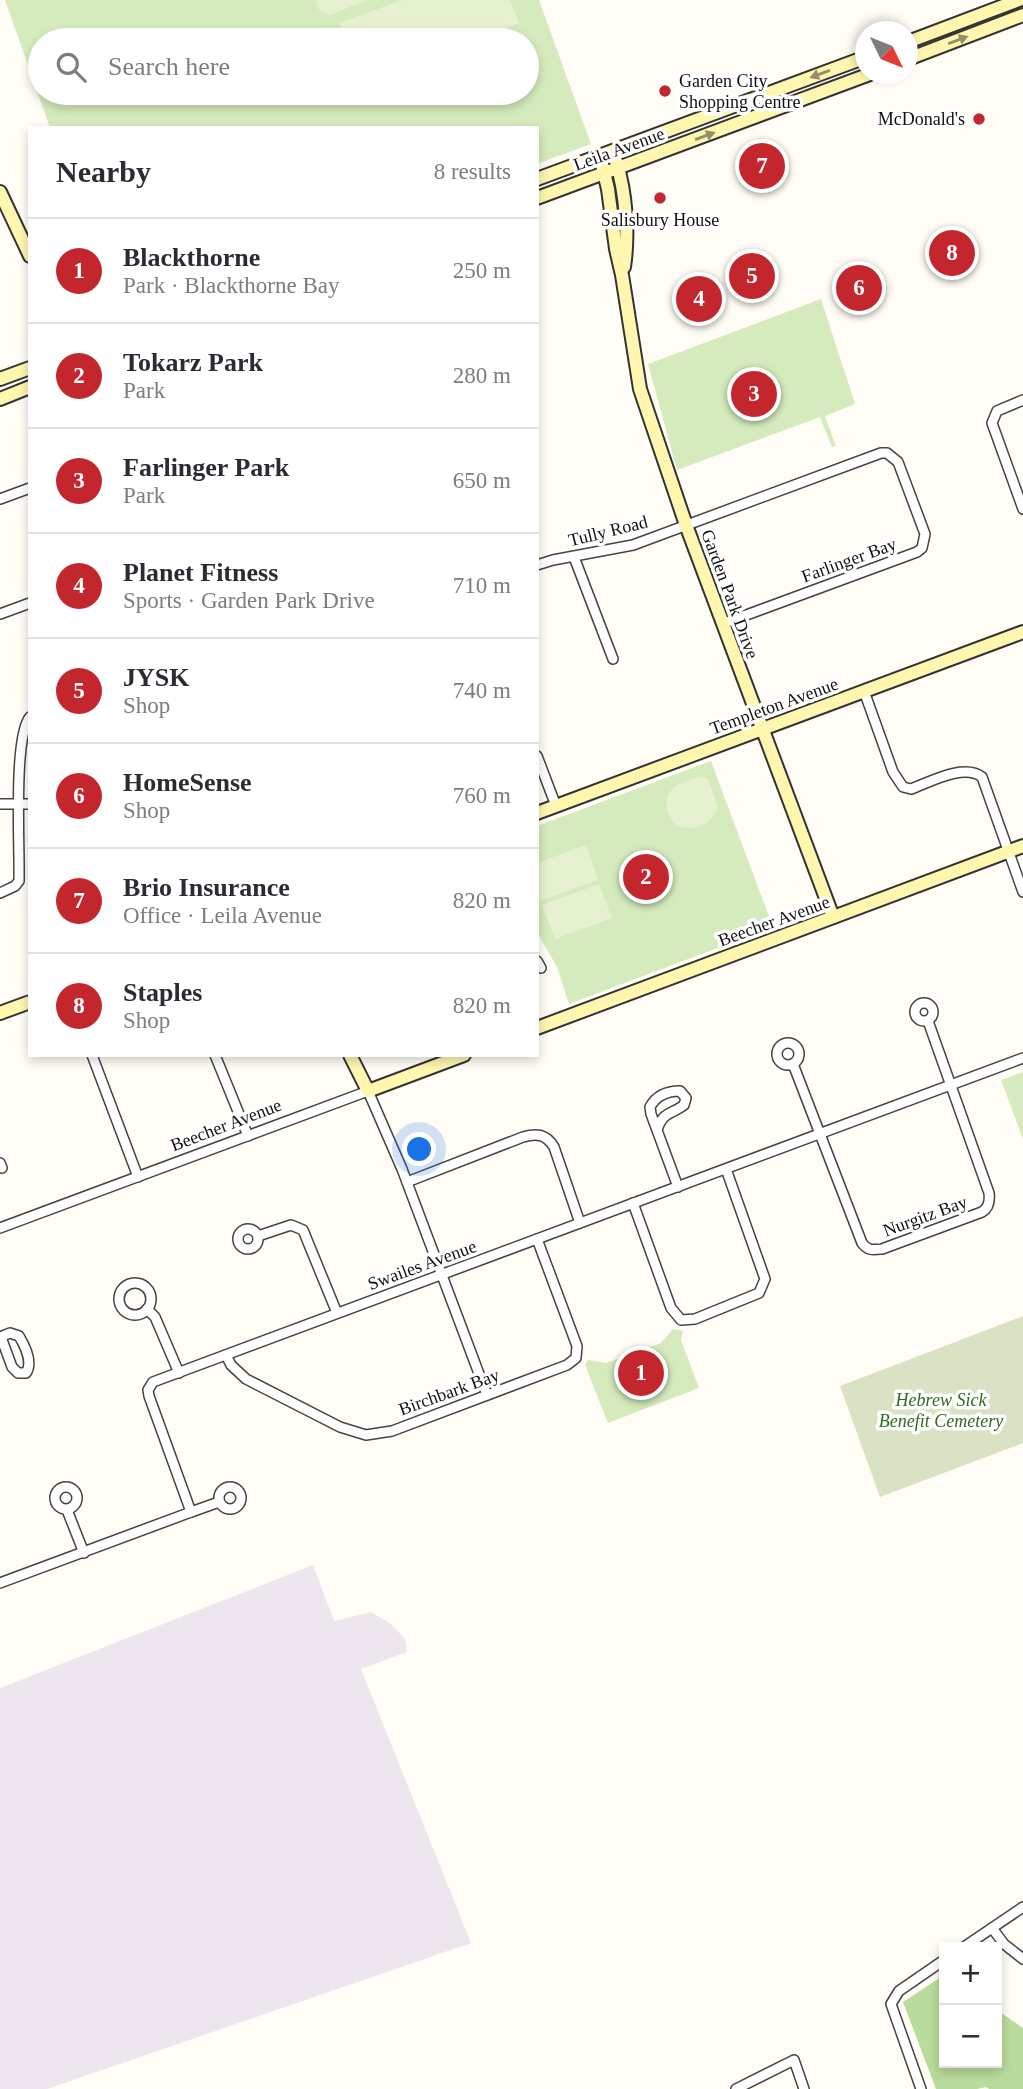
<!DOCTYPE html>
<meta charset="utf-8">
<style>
body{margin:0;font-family:Georgia,serif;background:#f7f7f7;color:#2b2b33}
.controls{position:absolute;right:21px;bottom:21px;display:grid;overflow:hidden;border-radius:0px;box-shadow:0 4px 10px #0003}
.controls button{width:63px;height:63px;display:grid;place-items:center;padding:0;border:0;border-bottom:2px solid #e1e1e2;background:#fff;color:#2b2b33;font:35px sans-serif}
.compass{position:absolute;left:855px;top:21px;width:63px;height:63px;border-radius:50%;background:#fff;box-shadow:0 4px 10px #0003;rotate:133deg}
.you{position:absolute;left:420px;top:1150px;width:24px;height:24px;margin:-18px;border:5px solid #fff;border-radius:50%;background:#1a73e8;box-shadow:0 0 0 10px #1a73e833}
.badge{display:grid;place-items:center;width:46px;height:46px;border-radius:50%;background:#c4262e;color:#fff;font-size:23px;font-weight:700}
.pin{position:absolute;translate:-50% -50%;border:4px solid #fff;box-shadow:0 2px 7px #0006}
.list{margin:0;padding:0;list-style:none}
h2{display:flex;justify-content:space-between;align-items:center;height:91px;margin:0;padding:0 28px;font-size:30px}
h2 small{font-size:23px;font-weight:400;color:#7c7c81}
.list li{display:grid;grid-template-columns:46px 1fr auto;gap:21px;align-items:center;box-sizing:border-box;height:105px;padding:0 28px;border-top:2px solid #e1e1e2}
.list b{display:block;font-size:26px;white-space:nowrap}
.list p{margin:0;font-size:23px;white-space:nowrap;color:#7c7c81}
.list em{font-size:23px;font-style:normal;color:#7c7c81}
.icon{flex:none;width:38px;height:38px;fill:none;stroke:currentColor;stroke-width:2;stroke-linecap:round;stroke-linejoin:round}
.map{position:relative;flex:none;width:1023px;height:2089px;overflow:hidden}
.search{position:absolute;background:#fff;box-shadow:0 4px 10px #0003;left:28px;top:28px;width:511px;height:77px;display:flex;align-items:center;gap:18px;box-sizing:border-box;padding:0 24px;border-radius:38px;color:#7c7c81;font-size:26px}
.panel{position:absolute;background:#fff;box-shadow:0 4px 10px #0003;left:28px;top:126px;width:511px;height:931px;border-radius:0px}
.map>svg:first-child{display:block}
</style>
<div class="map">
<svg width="1023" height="2089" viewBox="0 0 1023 2089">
<rect width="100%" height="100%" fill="#fffdf5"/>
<polygon fill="#eee6ef" points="313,1565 334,1621 371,1612 391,1624 405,1639 407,1652 361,1669 471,1943 47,2089 0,2089 0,1688"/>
<g fill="#d5ebbd" fill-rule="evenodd">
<path d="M5 0H539L591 144 537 164V128H50ZM40 40H527V93H40Z"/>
<polygon points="821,299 855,404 825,416 836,446 832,447 820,417 677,470 648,364"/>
<polygon points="711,761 773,927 569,1004 557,967 537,932 537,826"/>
<polygon points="1023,1072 1023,1139 1001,1080"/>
<polygon points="673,1329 683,1331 681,1340 699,1388 608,1423 585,1365 588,1360 606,1363 661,1343"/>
</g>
<polygon fill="#b9dc9c" points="944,1975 944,2063 997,2063 997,2010 1023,2028 1023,2089 989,2089 986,2087 977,2089 936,2089 903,2002"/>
<polygon fill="#d9e3c4" points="1023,1316 1023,1443 880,1497 840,1386"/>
<g fill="#e6f2cf">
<polygon points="316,0 368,0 330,15 319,10"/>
<polygon points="402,0 510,0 519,23 472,40 346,40 340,23"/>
<path d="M701 776 708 779 718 808C711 825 695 831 678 826 672 821 668 816 667 807 665 785 683 783 701 776Z"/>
<polygon points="586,845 598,880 540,901 537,892 537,863"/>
<polygon points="599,884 612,918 555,939 542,905"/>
</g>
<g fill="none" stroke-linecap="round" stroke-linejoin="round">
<defs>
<g id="street">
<polyline points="1023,400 997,411 992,423 1023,509"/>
<polyline points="0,499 30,488"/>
<polyline points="574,557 613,659"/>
<polyline points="537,565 553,560 633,545 881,453 887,453 898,462 925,534 922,548 917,552 722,624"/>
<polyline points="0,614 30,603"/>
<path d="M864 691 893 772 903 787 911 789C930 782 964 763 982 777L1023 892"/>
<polyline points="537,756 556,806"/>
<polyline points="0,804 30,804"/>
<path d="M0 893 15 886 19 881C20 849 13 737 30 717"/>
<polyline points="537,961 541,968"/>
<circle cx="924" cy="1012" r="9"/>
<circle cx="788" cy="1054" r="11"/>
<polyline points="92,1055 138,1177"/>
<polyline points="215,1055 248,1136"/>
<path d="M793 1064 862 1243C868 1251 873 1250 882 1249L982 1212C989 1208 990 1201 989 1193L928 1021"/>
<path d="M657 1130C663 1111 671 1115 684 1105L686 1098 680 1091C667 1091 656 1096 650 1107L651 1114 678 1187"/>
<polyline points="0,1163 2,1168"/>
<path d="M407 1182 523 1137C537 1133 546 1134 554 1147L580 1223"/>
<polyline points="633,1203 671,1308 681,1320 695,1319 759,1293 765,1279 726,1169"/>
<polyline points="0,1228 368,1091 402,1169 487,1395"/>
<circle cx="248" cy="1239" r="10"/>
<polyline points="258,1236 291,1225 303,1230 337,1313"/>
<circle cx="135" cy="1299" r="16"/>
<polyline points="147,1309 155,1317 179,1373"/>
<path d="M0 1337 10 1333 19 1336C25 1346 33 1363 26 1373H18L12 1367 1 1337"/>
<polyline points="226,1355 231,1365 246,1379 340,1427 366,1435 392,1431 567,1365 576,1358 577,1346 537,1239"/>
<circle cx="230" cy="1498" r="11"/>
<circle cx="66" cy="1498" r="11"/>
<polyline points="67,1510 84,1553"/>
<polyline points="191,1512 219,1502"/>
<polyline points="0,1583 191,1512 149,1396 148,1390 153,1382 1023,1058"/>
<polyline points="992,1928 1004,1944 1023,1959"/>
<polyline points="964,1947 1023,1907"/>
<polyline points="736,2089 794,2060 804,2089"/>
<polyline points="921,2089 891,2004 899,1991 944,1960"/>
</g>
<g id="secondary">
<polyline points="908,42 1019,0"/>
<polyline points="908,59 1023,15"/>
<polyline points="600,156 608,189 616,249 622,275 640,389 686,525 833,917"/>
<path d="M616 161C626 193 629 234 624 267"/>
<polyline points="537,179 866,57"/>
<polyline points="0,192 30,256"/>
<polyline points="537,198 870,74"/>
<polyline points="0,379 30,368"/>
<polyline points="0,399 30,387"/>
<polyline points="537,813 1023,632"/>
<polyline points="0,1013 30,1002"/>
<polyline points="537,1028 1023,846"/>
<polyline points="350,1055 368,1091 464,1055"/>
</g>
</defs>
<use href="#street" stroke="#444" stroke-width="12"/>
<use href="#secondary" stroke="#333" stroke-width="16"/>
<use href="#street" stroke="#fff" stroke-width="9"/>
<use href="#secondary" stroke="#fff6b0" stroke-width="12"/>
</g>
<defs><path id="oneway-solid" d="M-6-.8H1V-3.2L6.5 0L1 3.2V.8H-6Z" transform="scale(1.75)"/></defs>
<g fill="#948f68">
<use href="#oneway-solid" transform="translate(958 40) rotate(-21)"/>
<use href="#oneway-solid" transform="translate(820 74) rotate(160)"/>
<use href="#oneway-solid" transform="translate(705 136) rotate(-20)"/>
</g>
<g fill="#c4262e" stroke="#fff" stroke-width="2.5">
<circle cx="665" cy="91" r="7"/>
<circle cx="979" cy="119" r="7"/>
<circle cx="660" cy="198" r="7"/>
</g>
<g text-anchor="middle" stroke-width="7" stroke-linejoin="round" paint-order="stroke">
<g font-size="18" fill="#111" stroke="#fff" text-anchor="start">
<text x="679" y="87">Garden City<tspan x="679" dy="21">Shopping Centre</tspan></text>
<text x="965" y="125" text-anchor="end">McDonald's</text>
<text x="660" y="226" text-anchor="middle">Salisbury House</text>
</g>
<g font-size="18" fill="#111" stroke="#fff">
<text transform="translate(619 149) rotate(-20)" y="6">Leila Avenue</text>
<text transform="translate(608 531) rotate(-14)" y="6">Tully Road</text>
<text transform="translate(849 560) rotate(-20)" y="6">Farlinger Bay</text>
<text transform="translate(730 594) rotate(70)" y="6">Garden Park Drive</text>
<text transform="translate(774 706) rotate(-20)" y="6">Templeton Avenue</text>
<text transform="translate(774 921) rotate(-20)" y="6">Beecher Avenue</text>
<text transform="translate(226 1125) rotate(-21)" y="6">Beecher Avenue</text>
<text transform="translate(925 1216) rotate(-20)" y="6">Nurgitz Bay</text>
<text transform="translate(422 1265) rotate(-20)" y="6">Swailes Avenue</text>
<text transform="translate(449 1392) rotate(-20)" y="6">Birchbark Bay</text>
</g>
<g font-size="18" font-style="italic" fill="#2f6b1f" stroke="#fff">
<text x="941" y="1406">Hebrew Sick<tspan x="941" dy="21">Benefit Cemetery</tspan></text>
</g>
</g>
</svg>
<div class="controls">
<button>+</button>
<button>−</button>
</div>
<svg class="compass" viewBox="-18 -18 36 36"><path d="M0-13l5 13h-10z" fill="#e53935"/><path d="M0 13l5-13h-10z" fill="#7c7c81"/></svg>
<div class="you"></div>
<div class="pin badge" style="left:641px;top:1373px">1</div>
<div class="pin badge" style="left:646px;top:877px">2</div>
<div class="pin badge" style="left:754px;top:394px">3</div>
<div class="pin badge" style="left:699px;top:299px">4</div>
<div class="pin badge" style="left:752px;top:276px">5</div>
<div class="pin badge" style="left:859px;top:288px">6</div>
<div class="pin badge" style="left:762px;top:166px">7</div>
<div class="pin badge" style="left:952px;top:253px">8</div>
<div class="search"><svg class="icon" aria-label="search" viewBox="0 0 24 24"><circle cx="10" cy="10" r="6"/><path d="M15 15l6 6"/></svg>Search here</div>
<section class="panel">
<h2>Nearby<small>8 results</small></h2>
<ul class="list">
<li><span class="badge">1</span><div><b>Blackthorne</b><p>Park · Blackthorne Bay</p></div><em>250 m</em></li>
<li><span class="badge">2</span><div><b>Tokarz Park</b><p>Park</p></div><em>280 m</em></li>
<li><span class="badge">3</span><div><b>Farlinger Park</b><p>Park</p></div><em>650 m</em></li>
<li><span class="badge">4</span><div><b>Planet Fitness</b><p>Sports · Garden Park Drive</p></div><em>710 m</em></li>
<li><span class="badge">5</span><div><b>JYSK</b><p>Shop</p></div><em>740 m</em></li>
<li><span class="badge">6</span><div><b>HomeSense</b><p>Shop</p></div><em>760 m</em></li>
<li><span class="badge">7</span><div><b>Brio Insurance</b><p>Office · Leila Avenue</p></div><em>820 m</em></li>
<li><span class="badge">8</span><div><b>Staples</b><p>Shop</p></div><em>820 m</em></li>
</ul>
</section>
</div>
